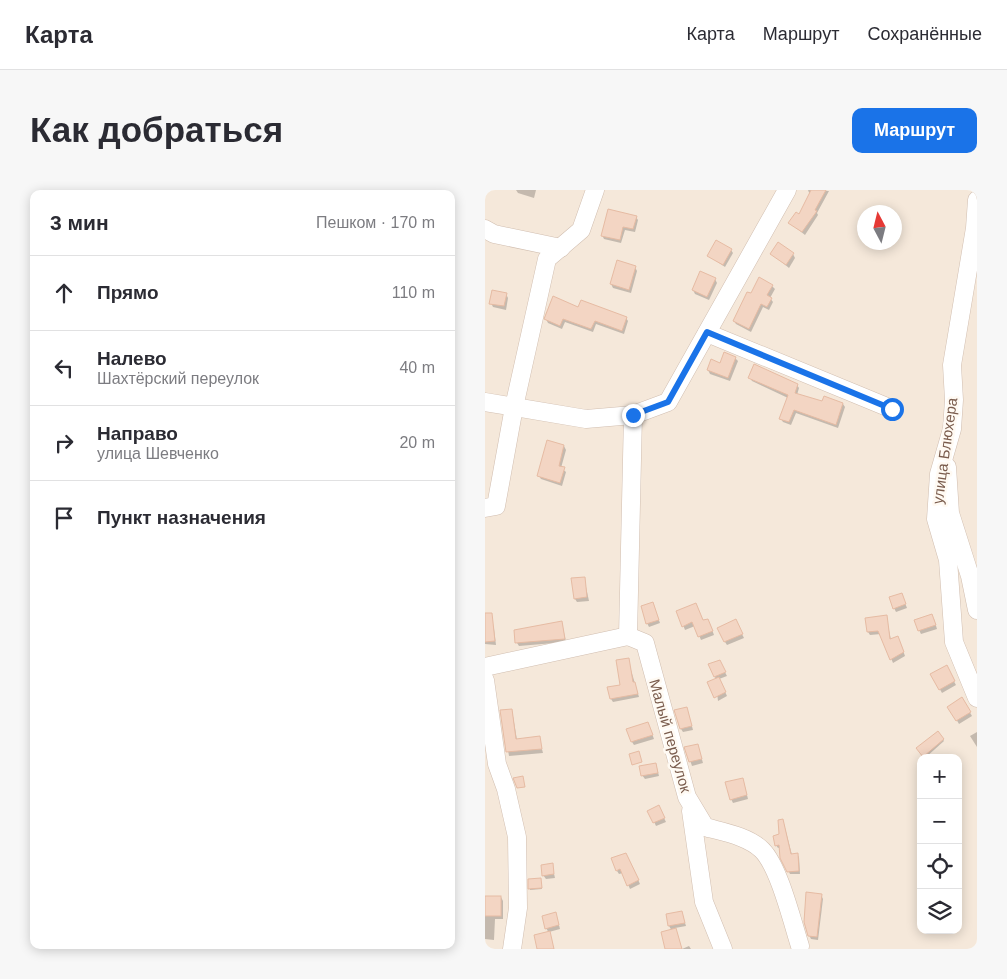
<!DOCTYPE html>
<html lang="ru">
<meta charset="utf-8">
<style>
body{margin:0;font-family:Arial,sans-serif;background:#f7f7f7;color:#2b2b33}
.controls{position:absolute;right:15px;bottom:15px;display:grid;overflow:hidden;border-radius:10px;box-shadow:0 2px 12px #0003}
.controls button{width:45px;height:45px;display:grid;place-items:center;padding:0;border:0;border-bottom:1px solid #e1e1e2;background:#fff;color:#2b2b33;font:25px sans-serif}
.compass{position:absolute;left:372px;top:15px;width:45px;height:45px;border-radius:50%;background:#fff;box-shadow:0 2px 12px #0003;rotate:353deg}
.stop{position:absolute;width:15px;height:15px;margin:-11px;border:4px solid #1a73e8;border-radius:50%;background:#fff}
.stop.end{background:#1a73e8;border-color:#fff;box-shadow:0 1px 5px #0008}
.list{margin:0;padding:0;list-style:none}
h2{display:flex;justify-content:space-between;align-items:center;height:65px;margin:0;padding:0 20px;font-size:21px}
h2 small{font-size:16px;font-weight:400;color:#7c7c81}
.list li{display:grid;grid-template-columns:32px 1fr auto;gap:15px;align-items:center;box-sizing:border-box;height:75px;padding:0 20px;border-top:1px solid #e1e1e2}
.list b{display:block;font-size:19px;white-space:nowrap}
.list p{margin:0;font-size:16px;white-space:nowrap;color:#7c7c81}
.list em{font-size:16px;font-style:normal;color:#7c7c81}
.icon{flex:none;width:28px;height:28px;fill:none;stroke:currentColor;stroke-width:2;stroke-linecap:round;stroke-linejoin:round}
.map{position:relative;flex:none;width:492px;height:759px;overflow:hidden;border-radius:10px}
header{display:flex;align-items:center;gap:30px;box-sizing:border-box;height:70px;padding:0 25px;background:#fff;border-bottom:1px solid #e1e1e2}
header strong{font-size:24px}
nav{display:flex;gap:28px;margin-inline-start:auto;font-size:18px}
.intro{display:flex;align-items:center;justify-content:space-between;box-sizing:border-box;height:120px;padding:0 30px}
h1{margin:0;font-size:35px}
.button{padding:12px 22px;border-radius:10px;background:#1a73e8;color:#fff;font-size:18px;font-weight:700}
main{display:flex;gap:30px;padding:0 30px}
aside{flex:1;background:#fff;border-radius:10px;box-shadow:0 2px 12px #0003}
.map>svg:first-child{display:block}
</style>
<header>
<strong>Карта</strong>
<nav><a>Карта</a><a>Маршрут</a><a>Сохранённые</a></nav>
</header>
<div class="intro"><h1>Как добраться</h1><a class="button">Маршрут</a></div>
<main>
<aside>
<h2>3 мин<small>Пешком · 170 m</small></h2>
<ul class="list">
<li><svg class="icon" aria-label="ahead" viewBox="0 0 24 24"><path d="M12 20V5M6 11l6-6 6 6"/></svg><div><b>Прямо</b></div><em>110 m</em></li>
<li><svg class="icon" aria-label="left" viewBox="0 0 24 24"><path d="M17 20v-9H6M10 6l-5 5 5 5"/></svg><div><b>Налево</b><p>Шахтёрский переулок</p></div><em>40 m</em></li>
<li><svg class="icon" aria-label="right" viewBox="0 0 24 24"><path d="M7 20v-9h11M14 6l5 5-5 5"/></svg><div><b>Направо</b><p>улица Шевченко</p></div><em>20 m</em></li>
<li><svg class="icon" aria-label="arrive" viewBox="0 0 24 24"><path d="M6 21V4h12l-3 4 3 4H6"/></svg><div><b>Пункт назначения</b></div></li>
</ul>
</aside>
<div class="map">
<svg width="492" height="759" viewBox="0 0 492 759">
<rect width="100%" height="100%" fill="#fdf6ec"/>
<path fill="#f5e8da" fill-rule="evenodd" d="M0 0H492V759H0ZM380 22H410V52H380ZM436 568H473V740H436Z"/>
<g fill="#0003">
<polygon points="31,0 51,0 49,8 33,3"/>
<polygon points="323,0 344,1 332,23 333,25 320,45 305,33 314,25 325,5"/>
<polygon points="151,27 153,30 150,42 140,40 136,53 119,49 117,45"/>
<polygon points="246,60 248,63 240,77 224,66"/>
<polygon points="287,64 308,64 310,68 304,78"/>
<polygon points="150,77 152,81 146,103 128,98 126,94"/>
<polygon points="230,89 232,93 224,110 210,104 208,100"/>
<polygon points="287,96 290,99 285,108 288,112 284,120 278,117 266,142 251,134 249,131 267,105"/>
<polygon points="21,104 23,108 21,120 8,117 6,113"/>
<polygon points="94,119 141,128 143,131 139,144 111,134 108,142 80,132 77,139 63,133 61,129"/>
<polygon points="250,168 253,171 245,191 225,184 223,180"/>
<polygon points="265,188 312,195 314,198 312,205 338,212 358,214 360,217 353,238 311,223 306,235 298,232 296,229 303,208 267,191"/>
<polygon points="79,256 81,260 76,278 81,282 77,296 56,289 54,286"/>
<polygon points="99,388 104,411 92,412 90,409"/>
<polygon points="418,408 422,418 411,422 409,418"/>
<polygon points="168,414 175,433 164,437 162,433"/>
<polygon points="193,422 225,434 229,445 216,450 210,436 200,440"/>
<polygon points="401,426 406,450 415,452 420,466 408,473 396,444 385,445 383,442"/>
<polygon points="449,429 452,439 436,444 434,440"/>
<polygon points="250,431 259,448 242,455 240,452"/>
<polygon points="77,433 81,452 34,456 32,453"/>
<polygon points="0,435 7,435 9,439 11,455 0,454"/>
<polygon points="143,470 154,507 128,512 126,509 137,496"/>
<polygon points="234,471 242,486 234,489 242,506 233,511 230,486"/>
<polygon points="461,477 471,495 457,503 447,485"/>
<polygon points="477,509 487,526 474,534 464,517"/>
<polygon points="27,520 32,550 54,548 58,563 24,566 16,521"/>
<polygon points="203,522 208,540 198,542 196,539"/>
<polygon points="163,533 169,549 149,555 147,552"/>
<polygon points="452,542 459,551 440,568 433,558"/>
<polygon points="492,542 492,557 485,546"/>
<polygon points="213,556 218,573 207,576 201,558"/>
<polygon points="171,574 174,586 160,589 157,585"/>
<polygon points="259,593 263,609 248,613 246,609"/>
<polygon points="173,616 181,632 171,636 164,621"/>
<polygon points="298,630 307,665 312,664 314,667 315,684 305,684 297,668 296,657 293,658 291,655"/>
<polygon points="143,668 155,694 145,699 138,683 134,684 132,681"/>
<polygon points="67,675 70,688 61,689 58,685"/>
<polygon points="55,689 57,699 45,700 45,699"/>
<polygon points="336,705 338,709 333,750 326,749 324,745"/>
<polygon points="16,707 18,711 18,729 10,729 9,750 0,749 0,708"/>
<polygon points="198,726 201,736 190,738 197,759 182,759 187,741 184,736"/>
<polygon points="72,727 75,739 64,742 69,759 53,759 64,743 61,738"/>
<polygon points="204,756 206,759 197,759"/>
</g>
<g fill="#f3d5c3" stroke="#e6bba3">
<polygon points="326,0 341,0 330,20 332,21 317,42 303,33 311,22 314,24"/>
<polygon points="123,19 152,26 148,39 138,37 135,50 116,46"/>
<polygon points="231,50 247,59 238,75 222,66"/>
<polygon points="293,52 309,63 301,75 285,64"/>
<polygon points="132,70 151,76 144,100 125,94"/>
<polygon points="215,81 231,88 222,107 207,100"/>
<polygon points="274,87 288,95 282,105 287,108 282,117 276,114 264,139 248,131 262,102 266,103"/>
<polygon points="7,100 22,103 19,116 4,114"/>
<polygon points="68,106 93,117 96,110 142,127 137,141 110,131 106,139 78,129 75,136 59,129"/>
<polygon points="239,162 251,167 243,188 222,180 226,169 235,173"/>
<polygon points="269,174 313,194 310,203 337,211 339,206 358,213 351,235 309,220 304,232 294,229 303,205 263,188"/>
<polygon points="62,250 79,255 74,276 80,277 75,293 52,286"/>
<polygon points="100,387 102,407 89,409 86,388"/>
<polygon points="417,403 421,414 408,419 404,407"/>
<polygon points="168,412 174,430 161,434 156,416"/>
<polygon points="211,413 218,430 223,429 228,441 213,447 207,432 197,437 191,421"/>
<polygon points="0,423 7,423 10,451 0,452"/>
<polygon points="447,424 451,435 433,441 429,430"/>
<polygon points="402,425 405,449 413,446 419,462 405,470 393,441 382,442 380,428"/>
<polygon points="251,429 258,444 239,452 232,438"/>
<polygon points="77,431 80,449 30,453 29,440"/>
<polygon points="144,468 148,492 150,492 153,504 125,509 122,497 135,495 131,470"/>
<polygon points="235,470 241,482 229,487 223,474"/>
<polygon points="462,475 470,491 454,500 445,484"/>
<polygon points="234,487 241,502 229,508 222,492"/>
<polygon points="477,507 486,522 471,531 462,517"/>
<polygon points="202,517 207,536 195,539 189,520"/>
<polygon points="27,519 31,549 55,546 57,559 21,562 15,520"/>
<polygon points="163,532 168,545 146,552 141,539"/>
<polygon points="453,541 459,549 438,567 431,558"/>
<polygon points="213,554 217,569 204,572 199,557"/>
<polygon points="154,561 157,572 147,575 144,564"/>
<polygon points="171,573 173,583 156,586 154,576"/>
<polygon points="38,586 40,597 32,598 28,588"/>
<polygon points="258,588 262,605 245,610 240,592"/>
<polygon points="174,615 180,628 168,633 162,621"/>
<polygon points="298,629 306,664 313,663 314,681 302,682 295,668 294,655 290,656 288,646 294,644 293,630"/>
<polygon points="141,663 154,690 142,696 135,679 131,681 126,668"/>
<polygon points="68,673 69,684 57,686 56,675"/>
<polygon points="56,688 57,698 43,699 43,689"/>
<polygon points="321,702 337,704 332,747 323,746 319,732"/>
<rect x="0" y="706" width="16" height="20"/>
<polygon points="197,721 200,733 183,736 181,724"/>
<polygon points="71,722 74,735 60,739 57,726"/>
<polygon points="191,738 197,759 180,759 176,742"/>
<polygon points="65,741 69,759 52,759 49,745"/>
</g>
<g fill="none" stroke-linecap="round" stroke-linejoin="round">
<defs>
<g id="minor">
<polyline points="492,10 490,38 467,175 469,210 467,239 454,284 451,329 463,370 469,452 492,508"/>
<polyline points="0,39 9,44 76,58"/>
<polyline points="222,143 407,219"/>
<polyline points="0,212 101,229 148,225 183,212 302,0"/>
<polyline points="462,277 465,323 485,386 492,420"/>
<polyline points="0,318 11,316 29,217 62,69 96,40 110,0"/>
<path d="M143 446 160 453 202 607 220 637C238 642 263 646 277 660 294 677 307 731 315 756"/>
<polyline points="143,446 148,225"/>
<polyline points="0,477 143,446"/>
<polyline points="0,490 12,574 21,599 32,647 33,718 27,759"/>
<polyline points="206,621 219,712 238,759"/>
</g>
</defs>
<use href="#minor" stroke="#d1beb0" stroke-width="19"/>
<use href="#minor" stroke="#fff" stroke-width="18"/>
</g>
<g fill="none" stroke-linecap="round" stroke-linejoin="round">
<polyline stroke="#1a73e8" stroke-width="6" points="148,225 183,212 222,142 407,219"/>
</g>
<g text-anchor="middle" stroke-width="5" stroke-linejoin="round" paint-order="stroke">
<g font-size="15" fill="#7a5c4d" stroke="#fffaf3">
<text transform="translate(460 261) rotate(-82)" y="5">улица Блюхера</text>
<text transform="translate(185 546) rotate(74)" y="5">Малый переулок</text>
</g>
</g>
</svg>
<div class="controls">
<button>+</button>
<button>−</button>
<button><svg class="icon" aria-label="locate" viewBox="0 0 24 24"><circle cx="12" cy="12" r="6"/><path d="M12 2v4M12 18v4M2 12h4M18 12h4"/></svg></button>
<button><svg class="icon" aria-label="layers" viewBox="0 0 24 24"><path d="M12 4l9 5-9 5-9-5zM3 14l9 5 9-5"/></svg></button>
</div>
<svg class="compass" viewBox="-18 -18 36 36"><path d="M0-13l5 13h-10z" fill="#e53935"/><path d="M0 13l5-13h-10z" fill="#7c7c81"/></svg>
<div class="stop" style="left:407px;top:219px"></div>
<div class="stop end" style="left:148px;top:225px"></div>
</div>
</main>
